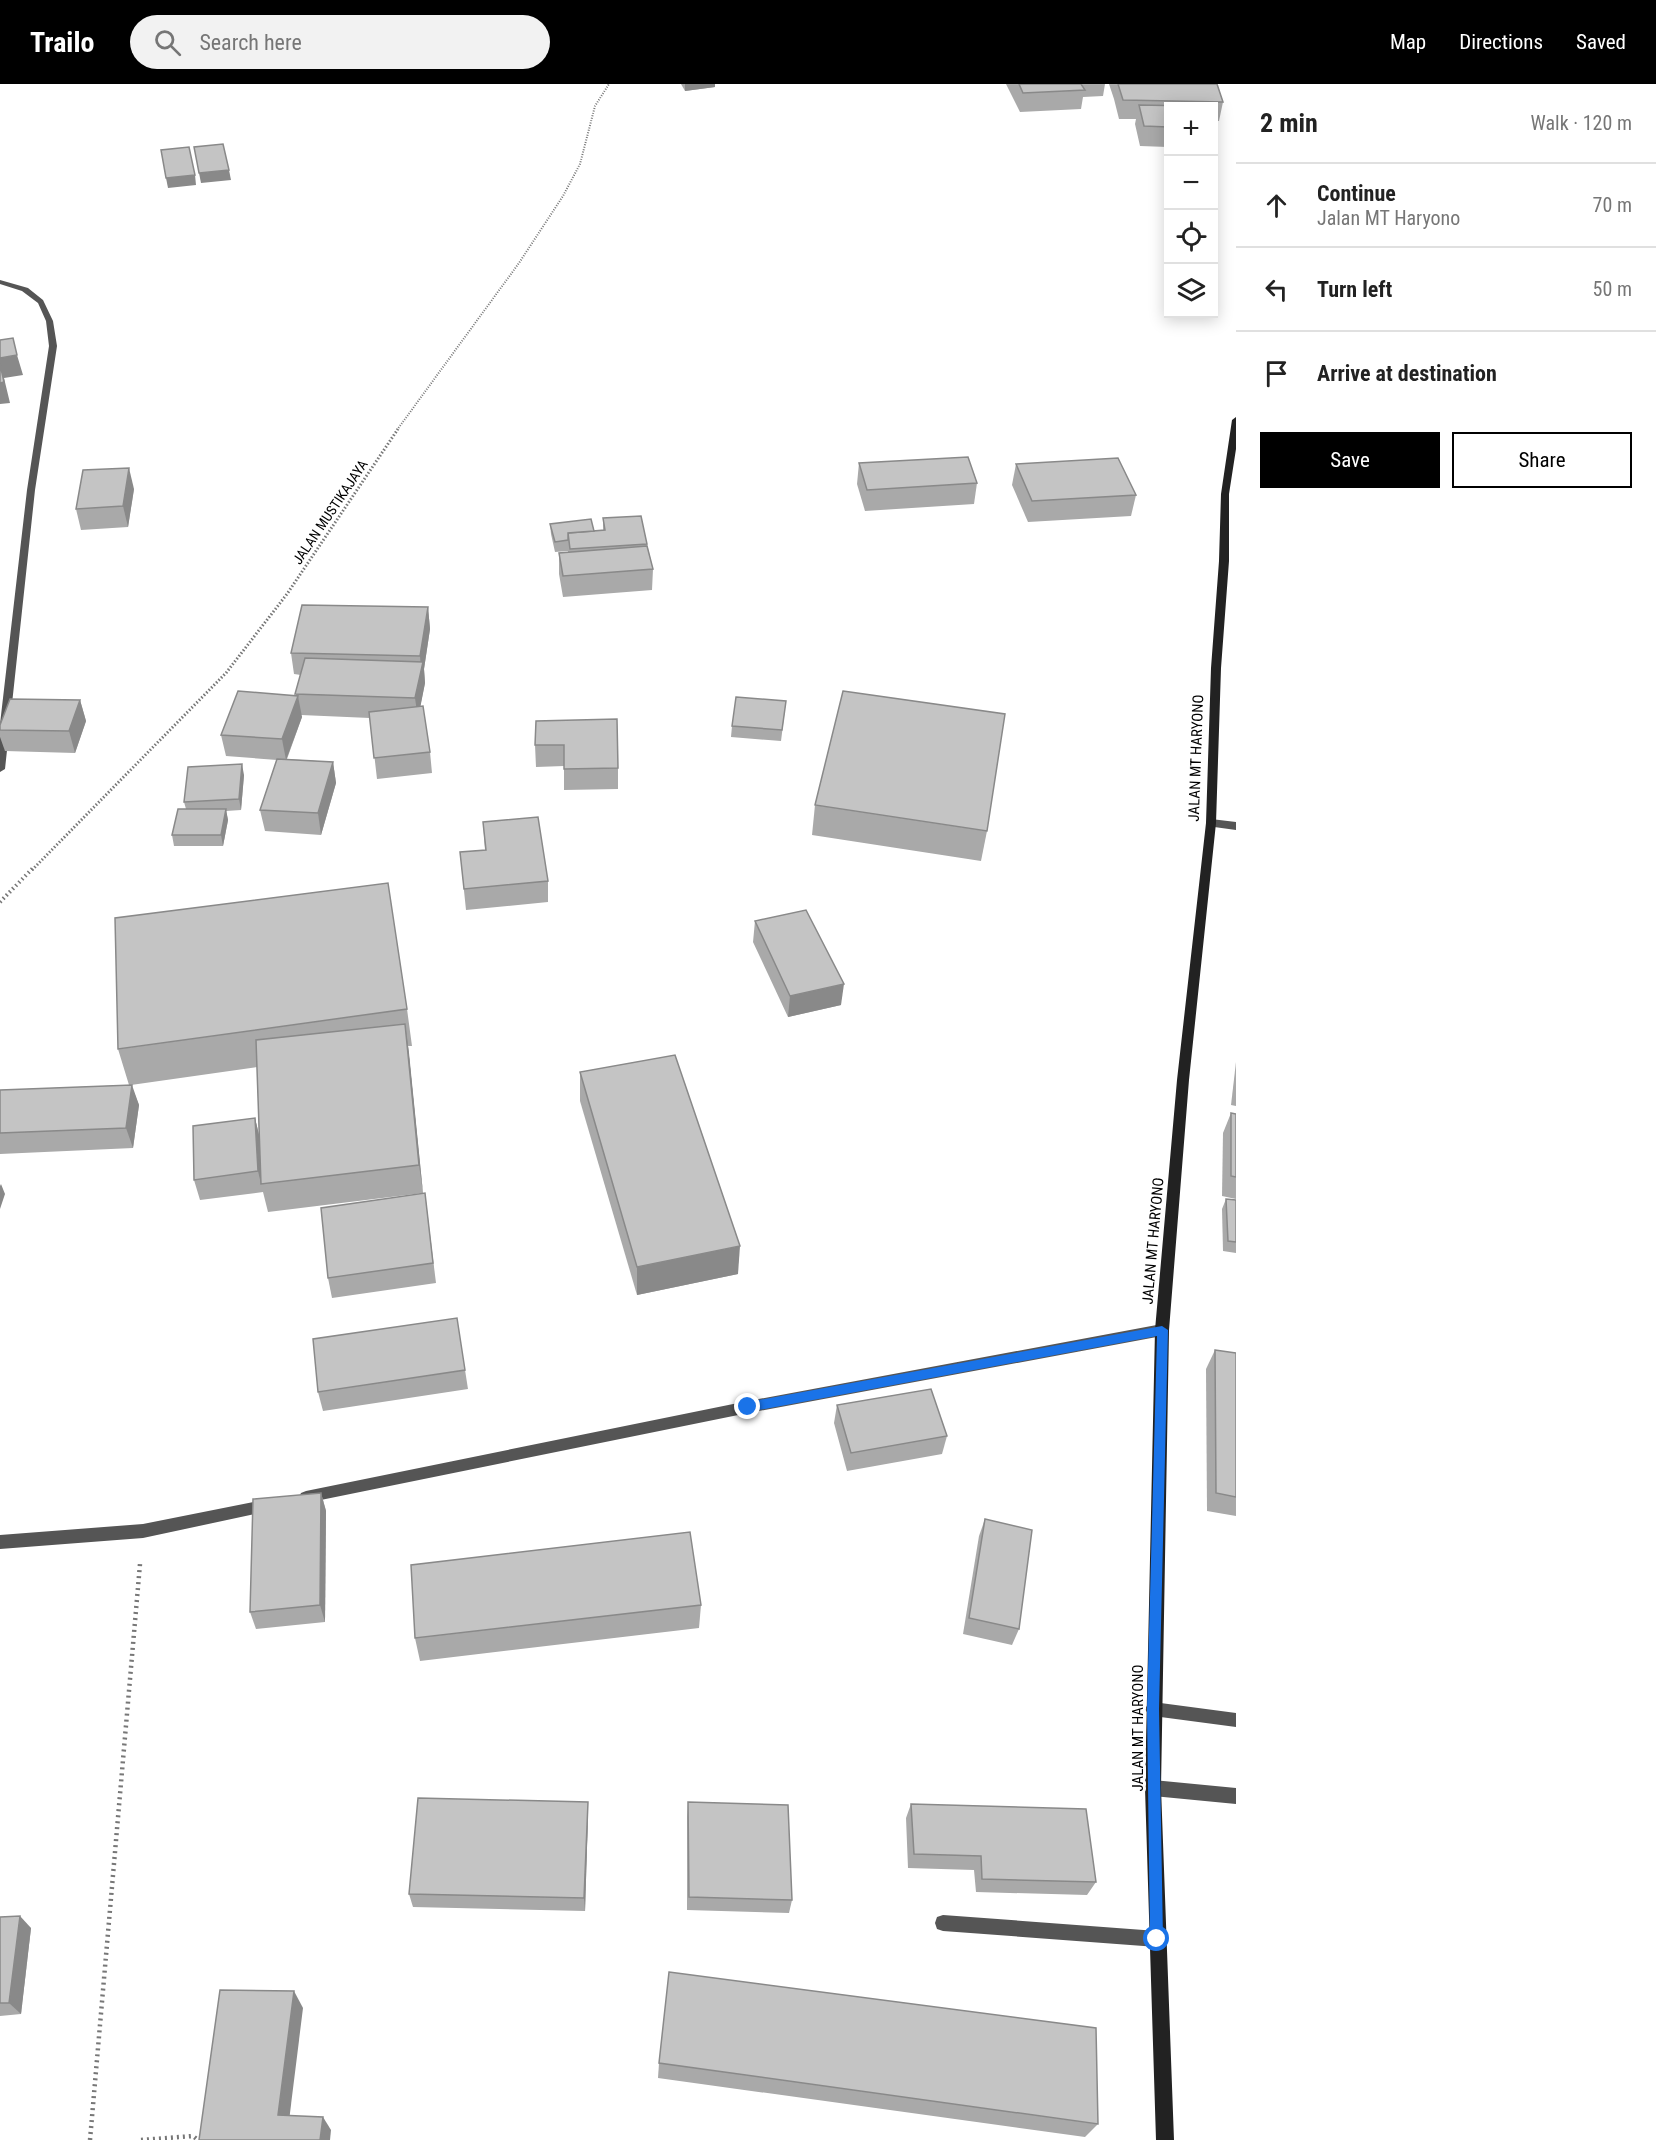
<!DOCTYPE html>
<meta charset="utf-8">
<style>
body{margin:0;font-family:"Roboto Condensed",sans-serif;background:#f2f2f2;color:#222}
.controls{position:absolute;right:18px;top:18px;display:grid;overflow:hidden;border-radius:0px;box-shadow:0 3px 15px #0003}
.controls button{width:54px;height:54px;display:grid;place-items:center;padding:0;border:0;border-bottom:2px solid #e0e0e0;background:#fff;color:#222;font:30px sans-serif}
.stop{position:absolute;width:18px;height:18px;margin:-14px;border:4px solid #1a73e8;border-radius:50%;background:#fff}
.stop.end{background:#1a73e8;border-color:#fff;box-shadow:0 2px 6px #0008}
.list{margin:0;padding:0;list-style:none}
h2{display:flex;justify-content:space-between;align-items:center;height:78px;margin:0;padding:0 24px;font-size:26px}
h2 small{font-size:20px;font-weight:400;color:#767676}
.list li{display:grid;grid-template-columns:39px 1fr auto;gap:18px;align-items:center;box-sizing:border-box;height:84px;padding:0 24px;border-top:2px solid #e0e0e0}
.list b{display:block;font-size:22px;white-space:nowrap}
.list p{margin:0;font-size:20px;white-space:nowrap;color:#767676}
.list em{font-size:20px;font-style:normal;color:#767676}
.actions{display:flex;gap:12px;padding:18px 24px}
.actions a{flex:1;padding:14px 0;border:2px solid #000;border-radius:0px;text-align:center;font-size:21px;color:#000}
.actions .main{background:#000;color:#fff}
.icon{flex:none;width:33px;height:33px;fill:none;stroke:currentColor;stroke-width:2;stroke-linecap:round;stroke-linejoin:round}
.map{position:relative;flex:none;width:1236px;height:2056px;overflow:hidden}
header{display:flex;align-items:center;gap:36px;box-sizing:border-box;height:84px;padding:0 30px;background:#000;color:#fff}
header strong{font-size:28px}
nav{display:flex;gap:33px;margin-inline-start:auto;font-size:21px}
.search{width:420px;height:54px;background:#f2f2f2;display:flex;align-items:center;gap:15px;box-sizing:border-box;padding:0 21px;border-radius:33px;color:#767676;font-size:22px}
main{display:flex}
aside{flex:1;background:#fff}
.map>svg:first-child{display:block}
</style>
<header>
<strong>Trailo</strong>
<div class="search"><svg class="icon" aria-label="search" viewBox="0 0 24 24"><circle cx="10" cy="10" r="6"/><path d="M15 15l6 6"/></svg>Search here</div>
<nav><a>Map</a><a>Directions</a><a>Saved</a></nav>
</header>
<main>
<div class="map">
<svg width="1236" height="2056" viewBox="0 0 1236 2056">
<rect width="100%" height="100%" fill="#fff"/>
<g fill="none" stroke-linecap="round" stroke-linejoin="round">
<polyline stroke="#777" stroke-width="2" stroke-dasharray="1 1.5" stroke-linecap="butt" points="397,346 519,179 563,112 580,80 595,22 609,0"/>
<polyline stroke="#777" stroke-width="3" stroke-dasharray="1.5 2" stroke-linecap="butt" points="32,786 226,589 287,510 398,345"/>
<polyline stroke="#777" stroke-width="4" stroke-dasharray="1.5 3" stroke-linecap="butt" points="0,818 33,784"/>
<g stroke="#777" stroke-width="4.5" stroke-dasharray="2 4" stroke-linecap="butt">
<polyline points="90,2056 140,1480"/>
<polyline points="141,2056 193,2052 198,2056"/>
</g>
<polygon fill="#555" fill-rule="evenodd" points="943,1831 1157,1847 1163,1849 1165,1855 1163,1861 1157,1863 943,1847 937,1845 935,1839 937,1833"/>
<g fill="#555" fill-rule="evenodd">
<polygon points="0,196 28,204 43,216 53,237 57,262 35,406 5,685 0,688 0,640 27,406 49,262 46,237 38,219 22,207 0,200"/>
<polygon points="1211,735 1236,738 1236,746 1207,742 1206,739 1207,736"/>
<polygon points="1162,1240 1167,1242 1169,1246 1167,1250 1162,1252 748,1329 306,1419 301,1417 299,1413 301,1409 306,1407 748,1317"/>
<polygon points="269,1415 274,1416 276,1421 274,1426 269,1427 143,1454 0,1465 0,1451 143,1440"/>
<polygon points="1153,1618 1236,1629 1236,1643 1153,1632 1148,1630 1145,1625 1148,1620"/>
<polygon points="1153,1696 1236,1704 1236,1720 1153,1712 1148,1709 1145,1704 1148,1699"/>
</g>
<polygon fill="#222" fill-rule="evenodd" points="1236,333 1236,365 1229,410 1229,477 1221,584 1216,739 1189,996 1169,1246 1161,1704 1174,2056 1156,2056 1145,1704 1155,1246 1177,996 1206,739 1211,584 1219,477 1221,410 1232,336"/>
</g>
<g fill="#a9a9a9">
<polygon points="681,0 715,0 715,3 685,7"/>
<polygon points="1006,0 1105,0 1103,12 1083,13 1081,25 1020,28"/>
<polygon points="1109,0 1217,0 1223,18 1219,37 1214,37 1214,22 1168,22 1168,63 1140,62 1135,40 1136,35 1119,35 1114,15"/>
<polygon points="859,379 977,399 974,420 865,427 857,400"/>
<polygon points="1016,380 1136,411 1131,432 1028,438 1012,401"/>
<polygon points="134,405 128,443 81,446 76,425"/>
<polygon points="603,434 647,460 653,485 652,506 563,513 559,490 559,469 568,468 568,467 555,468 551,450 550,440 594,447 603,446"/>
<polygon points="428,523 430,545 424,585 425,599 420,623 430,668 432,689 377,695 370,634 301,631 302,633 287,675 333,678 336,699 321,751 265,747 260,726 277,676 226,672 221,651 296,611 301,591 294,590 291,569"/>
<polygon points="80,616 86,637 75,669 5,667 0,653 0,641"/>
<polygon points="786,617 781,657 731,653 732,642"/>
<polygon points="536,637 618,684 618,705 564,706 564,682 536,683 535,661"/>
<polygon points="244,691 241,726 226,727 228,736 223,762 174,762 172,751 186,725 184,718"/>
<polygon points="815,721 987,747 981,777 812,751"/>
<polygon points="483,738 548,797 548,818 466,826 460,768 485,766"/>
<polygon points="755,837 841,921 788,933 753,858"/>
<polygon points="407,925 412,962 408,962 423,1109 268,1128 263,1108 200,1116 194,1096 255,1034 259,1051 257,983 131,1001 139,1021 133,1064 0,1070 0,1006 129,1001 118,965"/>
<polygon points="1236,978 1236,1022 1231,1021"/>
<polygon points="580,988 738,1190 637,1211 580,1017"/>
<polygon points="1231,1029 1236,1030 1236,1115 1222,1112 1223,1049"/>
<polygon points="425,1109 436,1199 332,1214 328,1194"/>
<polygon points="1226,1115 1236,1116 1236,1169 1223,1167 1222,1125"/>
<polygon points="1215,1266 1236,1269 1236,1432 1207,1427 1206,1285"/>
<polygon points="465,1286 468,1305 323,1327 318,1308"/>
<polygon points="837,1321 947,1352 942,1370 847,1387 834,1339"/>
<polygon points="321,1409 326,1427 325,1538 256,1545 250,1528"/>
<polygon points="985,1435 1019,1545 1012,1561 963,1550 979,1452"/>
<polygon points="701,1521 699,1544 420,1577 415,1554"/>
<polygon points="688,1718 792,1816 789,1829 687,1826 687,1733"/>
<polygon points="911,1720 1096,1798 1087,1811 976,1808 974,1786 908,1784 906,1734"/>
<polygon points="588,1732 585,1827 413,1823 409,1810"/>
<polygon points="0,1833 31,1844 21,1930 0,1932"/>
<polygon points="659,1979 1098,2040 1085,2053 658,1994"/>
</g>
<g fill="#898989">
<polygon points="685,0 715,0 715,3 685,7"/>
<polygon points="229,86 231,96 201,99 199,89"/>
<polygon points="195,91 196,101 168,104 166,94"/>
<polygon points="17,271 23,291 4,294 10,319 0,320 0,274"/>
<polygon points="129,384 134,405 128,443 123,422"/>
<polygon points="428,523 430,545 424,585 425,599 418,635 415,614 421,585 420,572"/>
<polygon points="298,612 302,633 286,676 282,655"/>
<polygon points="80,616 86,637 75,669 69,647"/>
<polygon points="333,678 336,699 321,751 318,729"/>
<polygon points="242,680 244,691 241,726 239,715"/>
<polygon points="226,725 228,736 223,762 221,751"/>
<polygon points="844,900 841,921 788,933 790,912"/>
<polygon points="405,940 409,969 423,1109 419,1081"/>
<polygon points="132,1001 139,1021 133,1064 126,1044"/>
<polygon points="255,1034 260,1055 261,1100 258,1087"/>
<polygon points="1,1100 5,1110 0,1125 0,1102"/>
<polygon points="740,1162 738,1190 637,1211 637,1183"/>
<polygon points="321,1409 326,1427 325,1538 320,1521"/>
<polygon points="588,1718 588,1732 585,1827 584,1814"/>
<polygon points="20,1832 31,1844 21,1930 9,1919"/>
<polygon points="294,1907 303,1924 288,2045 278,2031"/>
<polygon points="323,2033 331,2046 330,2056 320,2056"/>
</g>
<g fill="#c4c4c4" stroke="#898989" stroke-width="1.5">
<polygon points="1019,0 1081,0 1085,6 1023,9"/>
<polygon points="1118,0 1217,0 1223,18 1123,16"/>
<polygon points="1139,21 1191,22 1168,22 1168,43 1144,42"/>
<polygon points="223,60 229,86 199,89 194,63"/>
<polygon points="189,63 195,91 166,94 161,66"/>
<polygon points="13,254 17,271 0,274 0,256"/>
<polygon points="0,280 4,298 0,299"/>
<polygon points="968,373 977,399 867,406 859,379"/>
<polygon points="1118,374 1136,411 1032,417 1016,380"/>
<polygon points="129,384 123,422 76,425 83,386"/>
<polygon points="641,432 647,460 570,465 568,449 605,446 603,434"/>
<polygon points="591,435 594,447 568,449 568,456 555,458 550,440"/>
<polygon points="647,462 653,485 563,492 559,469"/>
<polygon points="302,521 428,523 420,572 291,569"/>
<polygon points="305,574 423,578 415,614 295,610"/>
<polygon points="238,607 298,612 282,655 221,651"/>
<polygon points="843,607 1005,630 987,747 815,721"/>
<polygon points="736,613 786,617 782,646 732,642"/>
<polygon points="10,615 80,616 69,647 0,646 0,641"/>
<polygon points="423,622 430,668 374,674 369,628"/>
<polygon points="617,635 618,684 564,685 564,661 535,661 536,637"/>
<polygon points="277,675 333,678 318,729 260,726"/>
<polygon points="242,680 239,715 184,718 188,683"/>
<polygon points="178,725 226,725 221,751 172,751"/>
<polygon points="538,733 548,797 464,805 460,768 486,766 483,738"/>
<polygon points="388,799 407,925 118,965 115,834"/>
<polygon points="806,826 844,900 790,912 755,837"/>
<polygon points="405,940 419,1081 261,1100 256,956"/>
<polygon points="675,971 740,1162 637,1183 580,988"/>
<polygon points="132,1001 126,1044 0,1049 0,1006"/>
<polygon points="1231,1029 1236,1030 1236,1093 1231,1092"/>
<polygon points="255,1034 258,1087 194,1096 193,1042"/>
<polygon points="425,1109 433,1179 328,1194 321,1124"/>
<polygon points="1226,1115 1236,1116 1236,1158 1228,1157"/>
<polygon points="457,1234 465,1286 318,1308 313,1255"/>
<polygon points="1215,1266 1236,1269 1236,1413 1216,1409"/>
<polygon points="931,1305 947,1352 851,1369 837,1321"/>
<polygon points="321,1409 320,1521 250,1528 253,1415"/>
<polygon points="985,1435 1032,1446 1019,1545 969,1534"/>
<polygon points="690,1448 701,1521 415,1554 411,1481"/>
<polygon points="418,1714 588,1718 584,1814 409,1810"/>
<polygon points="688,1718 788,1721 792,1816 689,1813"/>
<polygon points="911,1720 1086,1725 1096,1798 982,1795 981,1772 914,1770"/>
<polygon points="20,1832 9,1919 0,1919 0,1833"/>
<polygon points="669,1888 1096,1944 1098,2040 659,1979"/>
<polygon points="220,1906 294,1907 278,2031 323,2033 320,2056 199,2056"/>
</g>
<polygon fill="#1a73e8" points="1162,1242 1168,1246 1159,1625 1163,1855 1161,1860 1157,1862 1152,1860 1150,1855 1147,1625 1157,1252 748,1328 742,1323 748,1318"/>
<g text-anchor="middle" stroke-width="6" stroke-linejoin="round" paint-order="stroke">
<g font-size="14" fill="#000" stroke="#fff">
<text transform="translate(330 428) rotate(-56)" y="5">JALAN MUSTIKAJAYA</text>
</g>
<g font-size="15" fill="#000" stroke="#fff">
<text transform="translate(1196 674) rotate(-88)" y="5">JALAN MT HARYONO</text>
<text transform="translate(1153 1157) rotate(-85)" y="5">JALAN MT HARYONO</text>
<text transform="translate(1138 1644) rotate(-90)" y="5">JALAN MT HARYONO</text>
</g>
</g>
</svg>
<div class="controls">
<button>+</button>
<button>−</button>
<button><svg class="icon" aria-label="locate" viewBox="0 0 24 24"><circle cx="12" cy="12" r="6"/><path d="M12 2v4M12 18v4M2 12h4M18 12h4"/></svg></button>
<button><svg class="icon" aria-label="layers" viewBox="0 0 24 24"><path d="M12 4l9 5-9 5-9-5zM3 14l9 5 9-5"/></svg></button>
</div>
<div class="stop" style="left:1157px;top:1855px"></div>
<div class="stop end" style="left:748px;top:1323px"></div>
</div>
<aside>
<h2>2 min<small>Walk · 120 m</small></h2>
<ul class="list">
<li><svg class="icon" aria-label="ahead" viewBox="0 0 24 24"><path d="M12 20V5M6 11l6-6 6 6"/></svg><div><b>Continue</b><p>Jalan MT Haryono</p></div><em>70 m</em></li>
<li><svg class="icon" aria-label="left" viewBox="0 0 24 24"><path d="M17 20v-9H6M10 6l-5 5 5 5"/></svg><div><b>Turn left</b></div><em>50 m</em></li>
<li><svg class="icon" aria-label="arrive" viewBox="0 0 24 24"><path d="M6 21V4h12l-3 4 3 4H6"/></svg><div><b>Arrive at destination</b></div></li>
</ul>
<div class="actions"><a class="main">Save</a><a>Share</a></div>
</aside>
</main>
